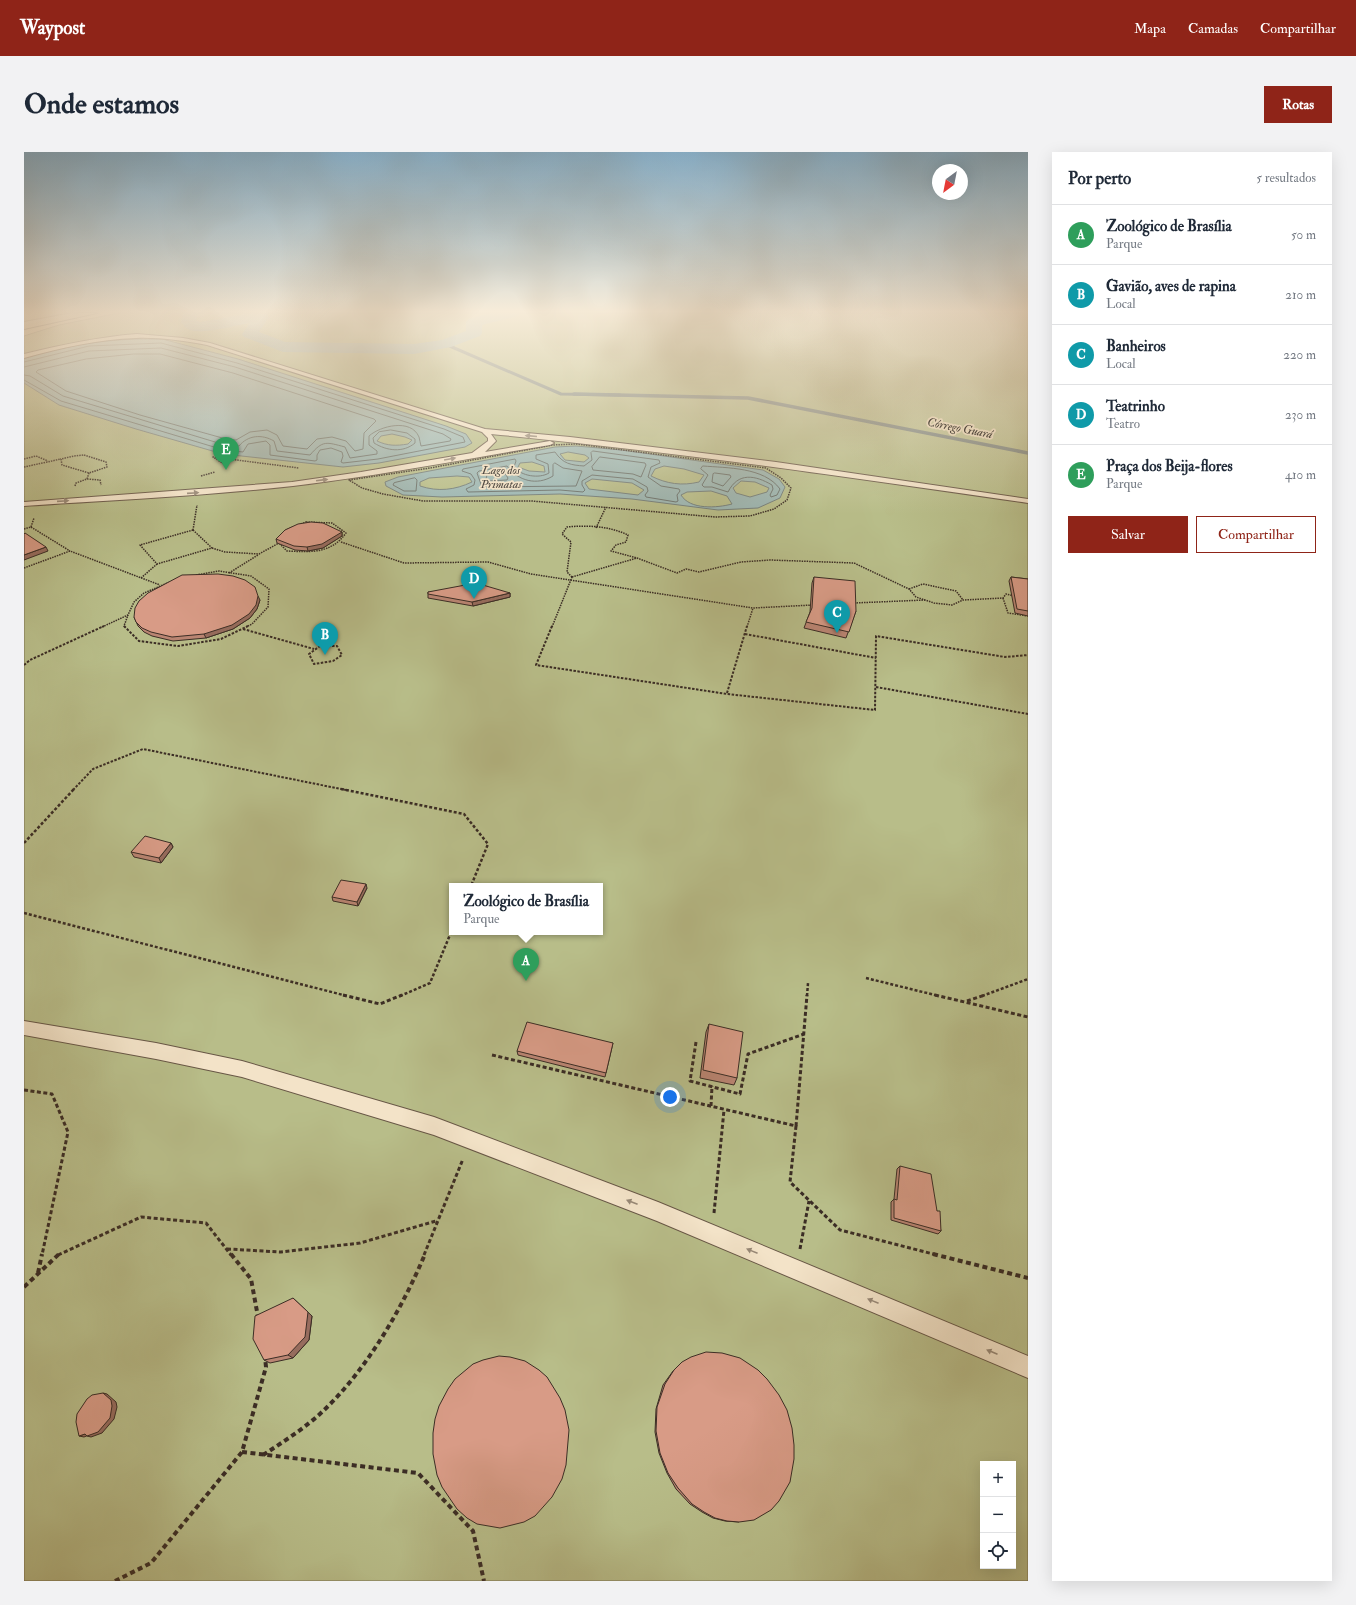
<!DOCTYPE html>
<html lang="pt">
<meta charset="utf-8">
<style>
body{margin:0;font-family:"IM FELL Double Pica",serif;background:#f2f2f3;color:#1f2937}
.controls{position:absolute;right:12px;bottom:12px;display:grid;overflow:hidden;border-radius:0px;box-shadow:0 4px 16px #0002}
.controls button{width:36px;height:36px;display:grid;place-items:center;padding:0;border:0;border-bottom:1px solid #e0e1e3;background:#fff;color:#1f2937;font:20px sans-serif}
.compass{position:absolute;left:908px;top:12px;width:36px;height:36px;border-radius:50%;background:#fff;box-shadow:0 4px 16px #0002;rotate:212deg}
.you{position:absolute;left:646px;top:945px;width:14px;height:14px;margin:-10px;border:3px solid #fff;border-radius:50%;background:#1a73e8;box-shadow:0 0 0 6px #1a73e833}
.badge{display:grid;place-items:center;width:26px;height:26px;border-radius:50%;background:#8f2418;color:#fff;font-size:13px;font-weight:700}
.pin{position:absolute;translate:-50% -33px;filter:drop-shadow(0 1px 2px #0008)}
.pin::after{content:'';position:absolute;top:21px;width:14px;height:12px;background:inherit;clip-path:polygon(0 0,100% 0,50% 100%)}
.popup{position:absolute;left:425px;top:731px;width:154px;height:52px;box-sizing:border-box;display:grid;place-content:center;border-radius:0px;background:#fff;filter:drop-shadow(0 1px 3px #0005);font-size:13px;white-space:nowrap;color:#747a83}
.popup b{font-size:15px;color:#1f2937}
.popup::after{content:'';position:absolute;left:50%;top:100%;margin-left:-8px;border:8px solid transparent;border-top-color:#fff}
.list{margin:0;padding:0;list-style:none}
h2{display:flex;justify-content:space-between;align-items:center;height:52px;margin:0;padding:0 16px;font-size:17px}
h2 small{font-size:13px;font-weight:400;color:#747a83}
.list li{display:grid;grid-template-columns:26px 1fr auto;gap:12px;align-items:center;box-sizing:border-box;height:60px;padding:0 16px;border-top:1px solid #e0e1e3}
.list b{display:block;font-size:15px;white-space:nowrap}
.list p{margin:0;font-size:13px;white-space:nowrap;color:#747a83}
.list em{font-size:13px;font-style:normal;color:#747a83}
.actions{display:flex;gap:8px;padding:12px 16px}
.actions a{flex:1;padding:9px 0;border:1px solid #8f2418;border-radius:0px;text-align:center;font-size:14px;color:#8f2418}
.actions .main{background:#8f2418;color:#fff}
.icon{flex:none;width:22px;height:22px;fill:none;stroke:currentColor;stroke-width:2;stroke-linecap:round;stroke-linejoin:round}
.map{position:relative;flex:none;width:1004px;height:1429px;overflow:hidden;border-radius:0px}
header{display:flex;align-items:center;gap:24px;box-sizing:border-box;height:56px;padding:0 20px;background:#8f2418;color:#fff}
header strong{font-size:19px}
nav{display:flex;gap:22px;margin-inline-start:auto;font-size:14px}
.intro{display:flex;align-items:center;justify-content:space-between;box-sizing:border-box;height:96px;padding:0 24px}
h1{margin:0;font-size:28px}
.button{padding:10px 18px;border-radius:0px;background:#8f2418;color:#fff;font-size:14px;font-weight:700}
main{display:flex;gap:24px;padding:0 24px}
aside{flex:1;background:#fff;border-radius:0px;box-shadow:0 4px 16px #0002}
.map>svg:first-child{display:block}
</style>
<header>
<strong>Waypost</strong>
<nav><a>Mapa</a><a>Camadas</a><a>Compartilhar</a></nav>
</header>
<div class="intro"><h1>Onde estamos</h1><a class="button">Rotas</a></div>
<main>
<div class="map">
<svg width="1004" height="1429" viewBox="0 0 1004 1429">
<rect width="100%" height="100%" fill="#edd4aa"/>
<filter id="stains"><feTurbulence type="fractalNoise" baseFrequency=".005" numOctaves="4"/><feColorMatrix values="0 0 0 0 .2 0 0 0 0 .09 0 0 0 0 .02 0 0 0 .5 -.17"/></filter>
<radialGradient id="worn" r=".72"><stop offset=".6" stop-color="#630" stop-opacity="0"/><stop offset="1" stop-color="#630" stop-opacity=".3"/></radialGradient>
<path fill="#b8bd89" stroke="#7a7557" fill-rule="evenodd" d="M95 161H1004V1429H0V184L35 173ZM428 734H576V780H428ZM959 1312H989V1414H959Z"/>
<g fill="#9cb6b2" stroke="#757f7a" fill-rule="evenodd">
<path d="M110 187H138L214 207 422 274 442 282 448 291 441 295 355 311 319 315 199 302 112 277 35 253 0 231V206C39 195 69 189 110 187ZM368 282 381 285 388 288 384 292C372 294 364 294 353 289L357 284Z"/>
<path d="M552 294 597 298 739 318 755 327 761 335 756 346 734 356 694 358 608 347 536 342 418 345 379 343 362 334 361 330 374 325 531 295ZM544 300 561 303 565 306 560 310 541 308 536 302ZM508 310 520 314 521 320 505 319 494 315 496 311ZM640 314 660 317 680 323 675 330C658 334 643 332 627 324L631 317ZM433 324 445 325 448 330C431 338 414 340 396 334V330L405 326ZM568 327 608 331 620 338 614 343 565 337 561 331ZM717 329 731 330 745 336 743 340 726 345 712 341 709 336ZM687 339 703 344 708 352C693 356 666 358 657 343L663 340Z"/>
</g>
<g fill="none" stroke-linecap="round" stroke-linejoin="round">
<g stroke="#6c726c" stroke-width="1">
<polygon points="110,202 136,202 209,221 350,267 352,269 340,281 339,297 331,299 322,289 308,285 293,287 283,297 259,294 253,283 243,278 226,280 212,288 202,287 116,263 42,239 12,220 14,218 62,207"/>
<polyline points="0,210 65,194 137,191 213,211 420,277 439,285 441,290 354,307 319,311 317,310 319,304 318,300 307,296 296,298 293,303 293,308 291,309 246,303 246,293 242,289 224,292 219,300 200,298 37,249 0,228"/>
<path d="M0 215 65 199 137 196 211 215 419 282 427 287 426 289 397 294C396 291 396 288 395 285 387 266 356 274 345 284V293L353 299V302L326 306 321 295C302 290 299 288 286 303L253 299 250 289C238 282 224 283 215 294L201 293 39 244 6 224 0 223"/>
<path d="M367 278 383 281 391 287V291C379 301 363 299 350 291L349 286 355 280Z"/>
<path d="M569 299 635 308 636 311 627 315 624 325 637 334 655 337 656 339 653 343 654 349 652 350 622 345 621 343 624 339 623 335 609 327 568 323 558 329V333L561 338 559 340 536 338 444 340 442 337 450 333 451 328 447 322 438 319 439 317 491 307 492 309 490 315C497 324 515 327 525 321L524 312 512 307V303L531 300C539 312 547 313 560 314L568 308 567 301Z"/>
<polygon points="576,305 621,311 622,313 617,325 609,322 569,318 568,315"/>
<path d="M531 311 539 316 558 319 552 334 458 335 453 321 455 319 483 314C494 329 513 334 529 324V313Z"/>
<path d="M679 314C703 316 740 315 756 337L753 343 747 345 746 343 749 337 748 333C731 323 714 320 704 340L688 335H680L678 333 684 323 677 317Z"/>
<polygon points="480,320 484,326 483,328 464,329 462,327 463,323"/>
<polygon points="691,321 706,323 707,325 699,334 688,330 689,322"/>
<polygon points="391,326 393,328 392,339 380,339 369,333 370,331"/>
</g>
<polyline stroke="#757f7a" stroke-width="3" points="421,192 537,242 596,243"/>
<polyline stroke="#757f7a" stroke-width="3.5" points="550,242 724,246 1004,301"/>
<path fill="#9cb6b2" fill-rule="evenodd" d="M159 161H173V169L177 170 228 161 243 162 245 165 235 180 261 190 390 192 418 188 442 179V170L445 167 467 161H496L494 164 458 173V181L456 184 427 195 390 202 259 200 220 185 218 182 226 171C213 173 174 184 164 177 161 176 159 172 157 170Z"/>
<defs>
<g id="service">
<polygon points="48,161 56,162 0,174 0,170"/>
<path d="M113 182 159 186 186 191 461 277 546 285 752 310 1004 347V351C825 325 647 299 467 282L472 289 461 300 526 289 530 291 526 293C441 307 355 324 269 334 180 344 90 348 0 354V350L268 330 337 320 448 301 464 289V286L458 280 183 193C160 189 136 185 112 186 74 187 37 196 0 206V202C37 193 74 185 113 182Z"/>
<polygon points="0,869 132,891 218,909 410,965 634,1050 1004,1204 1004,1226 633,1069 410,983 218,925 132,907 0,883"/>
</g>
<polygon id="trunk" points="55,161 73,161 0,177 0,173"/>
</defs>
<use href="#service" stroke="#685746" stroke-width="2"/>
<use href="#trunk" stroke="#3b2d25" stroke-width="2"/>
<g stroke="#3b2d25" stroke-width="1.5" stroke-dasharray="1.5 1" stroke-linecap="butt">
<polygon points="552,292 742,316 757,326 767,336 763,348 750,357 726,364 691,365 508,349 399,349 359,342 338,336 325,328 406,316 529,293"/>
<polygon points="60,303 82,310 83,315 65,321 38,313 37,307 50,304"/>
<polyline points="0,307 12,304 24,309"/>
<polyline points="200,312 189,305 275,316"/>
<polyline points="0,315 37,307"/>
<polyline points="177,324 191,320"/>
<polyline points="63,327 65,321"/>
<polyline points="51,334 52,331 63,327 76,328 77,333"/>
<path d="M282 370 308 371 322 381C307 402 287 400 263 399L253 389 262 378Z"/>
<polyline points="7,375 10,366"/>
<polyline points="7,375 46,399"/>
<polyline points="572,376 582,355"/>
<polyline points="0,377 7,375"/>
<polyline points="169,378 173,353"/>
<polygon points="169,378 188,396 133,412 116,393"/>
<polyline points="317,390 380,411 464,410 507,422 729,456 789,453"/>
<polyline points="188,396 201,400 235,402 255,391"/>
<polyline points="0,416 46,399 136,433"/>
<polyline points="205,421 234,403"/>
<polyline points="172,423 195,419 227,424 245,437 244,455 228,472 222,475"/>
<path d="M548 425 543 420 547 390 538 382 543 375C564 373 585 374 604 383L602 390 592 393 587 399 613 406 653 421 662 417 675 420 717 410 746 408 830 411 885 437 892 445 910 451 928 453 939 448 979 446 982 442 990 444"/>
<polyline points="548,425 613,406"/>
<polyline points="117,426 133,412"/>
<polyline points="885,437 899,432 932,439 939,448"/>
<polyline points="979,446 984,461 1004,464"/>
<polyline points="830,451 901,448"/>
<polyline points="78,475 104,463 110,450 120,441 146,430"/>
<polyline points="101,475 100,474 104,463"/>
<polyline points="528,475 548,425"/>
<polyline points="723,475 729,456"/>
</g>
<g stroke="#3b2d25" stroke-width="2" stroke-dasharray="2.5 1.5" stroke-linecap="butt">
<polyline points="100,474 115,489 154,494 197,487 224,474"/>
<polyline points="528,474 512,513 703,542 851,558 852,484 981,505 1004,503"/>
<polyline points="219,477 290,497"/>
<polyline points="721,482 852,506"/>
<polygon points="296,494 313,494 318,503 309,509 290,512 285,502"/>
<polyline points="0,513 6,508 80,474"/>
<polyline points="852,535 1004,562"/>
<polyline points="703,541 723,474"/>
<polyline points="49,638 69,617 119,597 322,638"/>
</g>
<g stroke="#3b2d25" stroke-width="2.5" stroke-dasharray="3 2" stroke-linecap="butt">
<polyline points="317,637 440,662 464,692 447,734"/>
<polyline points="0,691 50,637"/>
<polyline points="0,761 323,844"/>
<polyline points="842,826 915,844"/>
<polyline points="376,844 406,831 428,778"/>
<polyline points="783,844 784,831"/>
<polyline points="958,844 1004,827"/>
</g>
<g stroke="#3b2d25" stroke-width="3" stroke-dasharray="4 2.5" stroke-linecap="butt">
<polyline points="319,843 356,852 378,843"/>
<polyline points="911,843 1004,865"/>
<polyline points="943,849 961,843"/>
<polyline points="672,890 666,929 716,942 724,902 780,882"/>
<polyline points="468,903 772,974 766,1030 816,1078 913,1103"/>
<polyline points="0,938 28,942 44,980 18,1103"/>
<polyline points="687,954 688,934"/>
<polyline points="772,974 783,843"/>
<polyline points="690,1061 700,958"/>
<polyline points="203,1097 257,1100 336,1091 412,1069"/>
<polyline points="776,1097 785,1049"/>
<polyline points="34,1103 117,1065 182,1071 207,1103"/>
<polyline points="400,1103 439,1007"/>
</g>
<g stroke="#3b2d25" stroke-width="4" stroke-dasharray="5 3.5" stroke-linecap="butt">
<polyline points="207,1102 227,1127 234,1165"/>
<polyline points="909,1102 1004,1126"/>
<polyline points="14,1121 18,1102"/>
<polyline points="0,1135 35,1102"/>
<polyline points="218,1300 394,1321 449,1379 460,1429"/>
<path d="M239 1303C259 1290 281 1276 298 1260 342 1219 378 1157 401 1102"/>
<polyline points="91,1429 127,1411 218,1300 242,1215 241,1205"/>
</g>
<use href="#service" fill="#f3e3c8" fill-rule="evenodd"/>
<use href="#trunk" fill="#edd4aa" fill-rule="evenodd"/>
</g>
<g fill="#ba8573" stroke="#3b2d25">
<polygon points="318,380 318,384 299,396 284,399 271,398 253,391 252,387"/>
<polygon points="790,425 832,459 822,486 780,476 786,460 788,431"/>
<polygon points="987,425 1004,427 1004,464 991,461 985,429"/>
<polygon points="404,440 486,441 486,445 449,454 404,446"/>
<polygon points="236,448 233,457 226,466 209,477 182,486 149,489 128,484 120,480 114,474 110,465"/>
<polygon points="147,691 149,695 137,711 110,705 107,700"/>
<polygon points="343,736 334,754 309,749 308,745"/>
<polygon points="685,872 713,926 710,933 676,926 682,880"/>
<polygon points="589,891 581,925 494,903 493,899"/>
<polygon points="876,1014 913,1059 917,1079 914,1082 867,1068 867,1050 870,1047 873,1017"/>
<polygon points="288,1164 285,1188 269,1206 246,1211 240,1208"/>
<polygon points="658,1210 715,1370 701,1369 689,1366 678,1360 666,1352 652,1337 643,1321 635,1301 631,1280 632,1257 639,1233 649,1219"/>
</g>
<g fill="#976c5e" stroke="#3b2d25">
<polygon points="318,380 318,384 299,396 284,399 283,395"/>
<polygon points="22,395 24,399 0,408 0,403"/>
<polygon points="486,441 486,445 449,454 448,450"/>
<polygon points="234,444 236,448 233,457 226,466 209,477 182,486 180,482"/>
<polygon points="147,691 149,695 137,711 135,706"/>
<polygon points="342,732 343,736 334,754 333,750"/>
<polygon points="269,1146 288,1164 285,1188 269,1206 264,1203"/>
<polygon points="79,1241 83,1242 92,1250 93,1255 90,1267 78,1281 67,1285 63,1284"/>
<polygon points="61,1282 65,1283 60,1285 55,1284"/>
</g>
<g fill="#d89b86" stroke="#3b2d25">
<polygon points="287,370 299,371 318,380 298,392 283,395 270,394 252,387 261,378 274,372"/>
<polygon points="1,381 22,395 0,403 0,382"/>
<polygon points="194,422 209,424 221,428 231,435 234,444 232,453 225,462 208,473 180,482 148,485 127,480 118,476 112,470 110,465 111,456 115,449 124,441 158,423"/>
<polygon points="790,425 831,429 832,459 825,480 782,470 788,456"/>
<polygon points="987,425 1004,427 1004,459 993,457"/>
<polygon points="452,431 486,441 448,450 404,442 404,440"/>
<polygon points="121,684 147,691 135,706 107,700"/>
<polygon points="317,728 342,732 333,750 308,745"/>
<polygon points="503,870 589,891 582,921 493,899"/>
<polygon points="685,872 719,880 713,926 679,918"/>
<polygon points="876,1014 907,1022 913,1059 916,1059 917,1079 870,1066 870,1047 873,1048"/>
<polygon points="269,1146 284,1160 281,1185 264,1203 240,1208 229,1187 231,1164"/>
<polygon points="682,1200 698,1201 716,1206 734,1218 743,1227 755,1243 763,1258 768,1276 770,1293 770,1307 766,1330 755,1349 747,1358 730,1368 715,1370 703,1369 691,1366 680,1360 668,1352 654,1336 644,1321 636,1301 632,1279 633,1255 641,1232 650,1218 658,1210 667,1205"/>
<polygon points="475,1204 486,1205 501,1209 515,1218 523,1225 536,1246 541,1258 545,1278 542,1313 538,1327 528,1345 511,1364 500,1370 476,1376 453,1372 443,1366 433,1357 418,1335 413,1323 409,1302 409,1281 411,1267 415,1254 424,1237 431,1227 449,1212 459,1208"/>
<polygon points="79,1241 87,1248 88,1254 86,1266 74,1280 63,1284 61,1282 55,1284 52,1270 53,1262 63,1247 68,1243"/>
</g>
<defs><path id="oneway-solid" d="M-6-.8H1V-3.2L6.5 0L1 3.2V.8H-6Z"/></defs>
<g fill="#978876">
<use href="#oneway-solid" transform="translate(507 284) rotate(-175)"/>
<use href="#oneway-solid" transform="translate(426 307) rotate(-10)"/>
<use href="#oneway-solid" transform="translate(298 328) rotate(-7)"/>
<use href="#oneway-solid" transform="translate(169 341) rotate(-4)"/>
<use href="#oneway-solid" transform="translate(39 349) rotate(-4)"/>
<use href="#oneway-solid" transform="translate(608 1050) rotate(-159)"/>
<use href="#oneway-solid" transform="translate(728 1099) rotate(-158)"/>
<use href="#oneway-solid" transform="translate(849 1149) rotate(-158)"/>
<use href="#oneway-solid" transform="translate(968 1200) rotate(-157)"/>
</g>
<linearGradient id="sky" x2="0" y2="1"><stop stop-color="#89b5d2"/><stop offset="0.44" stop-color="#f7ecd9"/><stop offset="1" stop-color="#f7ecd9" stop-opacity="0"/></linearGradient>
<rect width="1004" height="362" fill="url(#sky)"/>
<g text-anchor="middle" stroke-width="3.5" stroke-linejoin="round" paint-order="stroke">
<g font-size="12" font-style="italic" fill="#4e4841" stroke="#f3e3c8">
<text transform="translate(936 276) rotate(11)" y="4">Córrego Guará</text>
<text x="477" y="322">Lago dos<tspan x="477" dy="14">Primatas</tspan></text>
</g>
</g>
<rect width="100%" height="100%" filter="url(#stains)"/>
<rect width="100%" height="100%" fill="url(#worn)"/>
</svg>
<div class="controls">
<button>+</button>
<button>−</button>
<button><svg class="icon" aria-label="locate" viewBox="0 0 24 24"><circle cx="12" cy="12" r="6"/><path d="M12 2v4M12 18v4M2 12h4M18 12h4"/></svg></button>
</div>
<svg class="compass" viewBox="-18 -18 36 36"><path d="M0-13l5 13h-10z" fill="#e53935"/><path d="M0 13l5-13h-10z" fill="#747a83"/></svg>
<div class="you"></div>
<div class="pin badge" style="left:502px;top:829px;background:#2e9e5b">A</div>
<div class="popup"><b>Zoológico de Brasília</b>Parque</div>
<div class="pin badge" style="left:301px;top:503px;background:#0f9aa8">B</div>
<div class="pin badge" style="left:813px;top:481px;background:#0f9aa8">C</div>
<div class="pin badge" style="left:450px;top:447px;background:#0f9aa8">D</div>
<div class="pin badge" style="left:202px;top:318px;background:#2e9e5b">E</div>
</div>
<aside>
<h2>Por perto<small>5 resultados</small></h2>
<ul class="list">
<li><span class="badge" style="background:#2e9e5b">A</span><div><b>Zoológico de Brasília</b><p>Parque</p></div><em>50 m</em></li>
<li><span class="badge" style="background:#0f9aa8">B</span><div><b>Gavião, aves de rapina</b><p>Local</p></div><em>210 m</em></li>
<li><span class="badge" style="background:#0f9aa8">C</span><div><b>Banheiros</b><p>Local</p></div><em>220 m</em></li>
<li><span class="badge" style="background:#0f9aa8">D</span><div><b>Teatrinho</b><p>Teatro</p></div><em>230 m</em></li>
<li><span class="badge" style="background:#2e9e5b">E</span><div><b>Praça dos Beija-flores</b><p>Parque</p></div><em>410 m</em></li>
</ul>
<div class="actions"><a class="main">Salvar</a><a>Compartilhar</a></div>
</aside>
</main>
